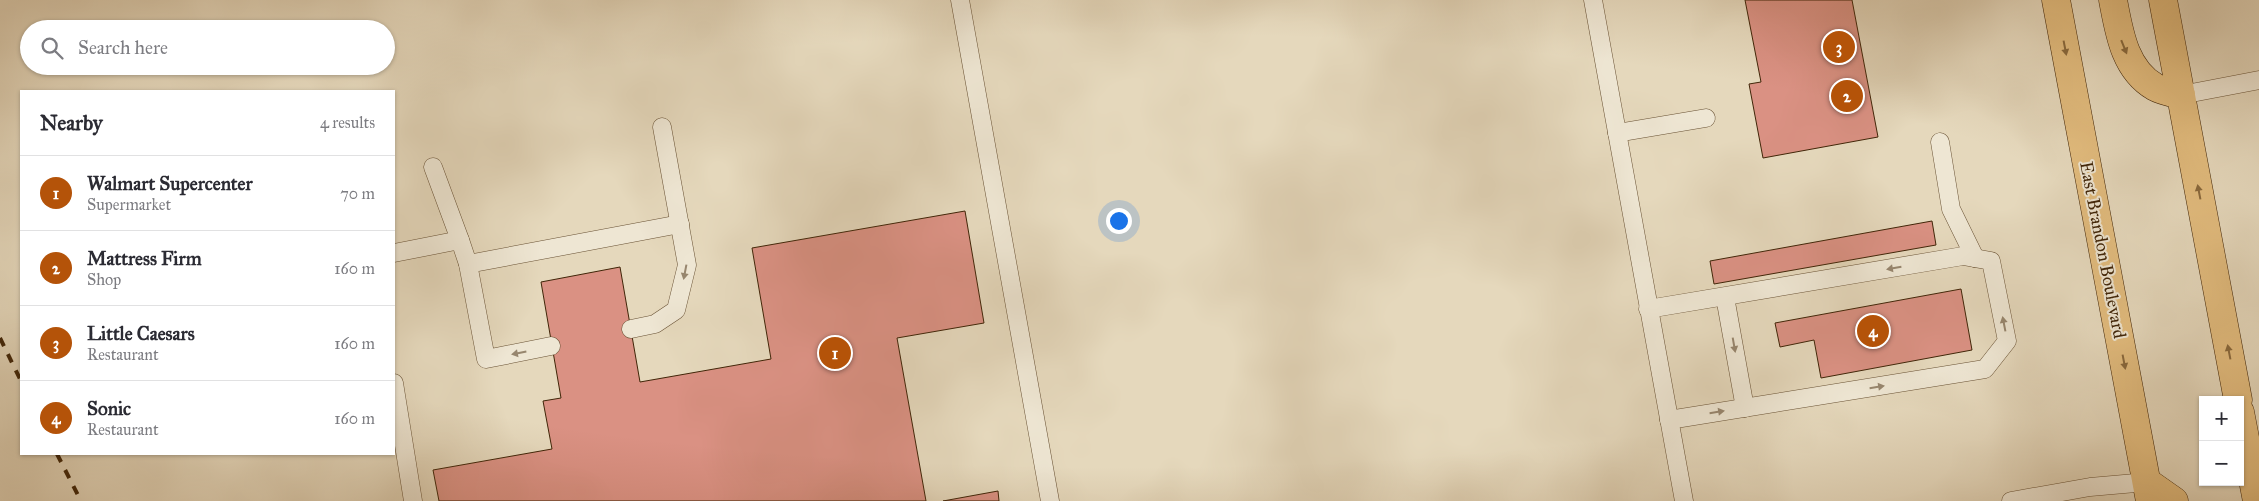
<!DOCTYPE html>
<meta charset="utf-8">
<style>
body{margin:0;font-family:"IM FELL Great Primer",serif;background:#f2f2f3;color:#2b2b33}
.controls{position:absolute;right:15px;bottom:15px;display:grid;overflow:hidden;border-radius:0px;box-shadow:0 1px 4px #0004}
.controls button{width:45px;height:45px;display:grid;place-items:center;padding:0;border:0;border-bottom:1px solid #e1e1e2;background:#fff;color:#2b2b33;font:25px sans-serif}
.you{position:absolute;left:1118px;top:220px;width:18px;height:18px;margin:-12px;border:4px solid #fff;border-radius:50%;background:#1a73e8;box-shadow:0 0 0 8px #1a73e833}
.badge{display:grid;place-items:center;width:32px;height:32px;border-radius:50%;background:#b45309;color:#fff;font-size:16px;font-weight:700}
.pin{position:absolute;translate:-50% -50%;border:2px solid #fff;box-shadow:0 1px 5px #0006}
.list{margin:0;padding:0;list-style:none}
h2{display:flex;justify-content:space-between;align-items:center;height:65px;margin:0;padding:0 20px;font-size:21px}
h2 small{font-size:16px;font-weight:400;color:#7c7c81}
.list li{display:grid;grid-template-columns:32px 1fr auto;gap:15px;align-items:center;box-sizing:border-box;height:75px;padding:0 20px;border-top:1px solid #e1e1e2}
.list b{display:block;font-size:19px;white-space:nowrap}
.list p{margin:0;font-size:16px;white-space:nowrap;color:#7c7c81}
.list em{font-size:16px;font-style:normal;color:#7c7c81}
.icon{flex:none;width:28px;height:28px;fill:none;stroke:currentColor;stroke-width:2;stroke-linecap:round;stroke-linejoin:round}
.map{position:relative;flex:none;width:2259px;height:501px;overflow:hidden}
.search{position:absolute;background:#fff;box-shadow:0 1px 4px #0004;left:20px;top:20px;width:375px;height:55px;display:flex;align-items:center;gap:12px;box-sizing:border-box;padding:0 18px;border-radius:28px;color:#7c7c81;font-size:19px}
.panel{position:absolute;background:#fff;box-shadow:0 1px 4px #0004;left:20px;top:90px;width:375px;height:365px;border-radius:0px}
.map>svg:first-child{display:block}
</style>
<div class="map">
<svg width="2259" height="501" viewBox="0 0 2259 501">
<rect width="100%" height="100%" fill="#e5d8bc"/>
<filter id="stains"><feTurbulence type="fractalNoise" baseFrequency=".004" numOctaves="4"/><feColorMatrix values="0 0 0 0 .2 0 0 0 0 .09 0 0 0 0 .02 0 0 0 .5 -.17"/></filter>
<radialGradient id="worn" r=".72"><stop offset=".6" stop-color="#630" stop-opacity="0"/><stop offset="1" stop-color="#630" stop-opacity=".3"/></radialGradient>
<g fill="#da9183" stroke="#402508">
<polygon points="1745,0 1852,0 1878,137 1763,158 1749,84 1761,82"/>
<polygon points="965,211 984,323 897,338 926,501 439,501 433,470 552,449 543,401 561,398 541,282 620,267 640,382 771,359 752,248"/>
<polygon points="1932,221 1936,245 1714,284 1710,261"/>
<polygon points="1961,289 1972,350 1821,378 1814,340 1780,347 1775,323"/>
<polygon points="998,491 999,501 943,501"/>
</g>
<g fill="none" stroke-linecap="round" stroke-linejoin="round">
<defs>
<g id="service">
<polyline points="960,0 1050,501"/>
<polyline points="1593,0 1684,501"/>
<polyline points="2181,95 2259,80"/>
<polyline points="1617,133 1706,118"/>
<polyline points="1940,142 1951,209 1975,258"/>
<polyline points="433,167 460,240"/>
<polyline points="394,253 460,240 468,264 486,359 551,346"/>
<polyline points="468,264 680,224"/>
<polyline points="1725,297 1745,408"/>
<polyline points="1648,309 1963,256 1991,261 2007,341 1985,369 1669,420"/>
<polyline points="631,329 655,324 676,310 687,265 662,127"/>
<polyline points="394,383 413,501"/>
<polyline points="2011,501 2090,487 2147,482"/>
</g>
<g id="trunk">
<polyline points="2056,0 2150,501"/>
<path d="M2113 0C2119 31 2124 69 2155 87 2162 91 2173 93 2181 95"/>
<polyline points="2163,0 2238,400"/>
<polyline points="2240,412 2257,501"/>
<polyline points="2147,482 2174,501"/>
</g>
</defs>
<use href="#service" stroke="#695235" stroke-width="19"/>
<use href="#trunk" stroke="#402508" stroke-width="29"/>
<use href="#service" stroke="#eee6d3" stroke-width="18"/>
<use href="#trunk" stroke="#e2bc7e" stroke-width="28"/>
<g stroke="#402508" stroke-width="4" stroke-dasharray="9 9" stroke-linecap="butt">
<polyline points="0,338 21,381"/>
<polyline points="57,454 81,501"/>
</g>
</g>
<defs><path id="oneway-solid" d="M-6-.8H1V-3.2L6.5 0L1 3.2V.8H-6Z" transform="scale(1.25)"/></defs>
<g fill="#89693d">
<use href="#oneway-solid" transform="translate(2124 47) rotate(68)"/>
<use href="#oneway-solid" transform="translate(2065 48) rotate(79)"/>
<use href="#oneway-solid" transform="translate(2199 192) rotate(-101)"/>
<use href="#oneway-solid" transform="translate(2229 352) rotate(-101)"/>
<use href="#oneway-solid" transform="translate(2124 362) rotate(79)"/>
</g>
<g fill="#97866e">
<use href="#oneway-solid" transform="translate(1894 268) rotate(170)"/>
<use href="#oneway-solid" transform="translate(685 272) rotate(101)"/>
<use href="#oneway-solid" transform="translate(2004 324) rotate(-101)"/>
<use href="#oneway-solid" transform="translate(1734 345) rotate(80)"/>
<use href="#oneway-solid" transform="translate(519 353) rotate(169)"/>
<use href="#oneway-solid" transform="translate(1877 387) rotate(-9)"/>
<use href="#oneway-solid" transform="translate(1717 412) rotate(-9)"/>
</g>
<g text-anchor="middle" stroke-width="4" stroke-linejoin="round" paint-order="stroke">
<g font-size="18" fill="#402508" stroke="#eee6d3">
<text transform="translate(2103 250) rotate(79)" y="6">East Brandon Boulevard</text>
</g>
</g>
<rect width="100%" height="100%" filter="url(#stains)"/>
<rect width="100%" height="100%" fill="url(#worn)"/>
</svg>
<div class="controls">
<button>+</button>
<button>−</button>
</div>
<div class="you"></div>
<div class="pin badge" style="left:835px;top:353px">1</div>
<div class="pin badge" style="left:1847px;top:96px">2</div>
<div class="pin badge" style="left:1839px;top:47px">3</div>
<div class="pin badge" style="left:1873px;top:331px">4</div>
<div class="search"><svg class="icon" aria-label="search" viewBox="0 0 24 24"><circle cx="10" cy="10" r="6"/><path d="M15 15l6 6"/></svg>Search here</div>
<section class="panel">
<h2>Nearby<small>4 results</small></h2>
<ul class="list">
<li><span class="badge">1</span><div><b>Walmart Supercenter</b><p>Supermarket</p></div><em>70 m</em></li>
<li><span class="badge">2</span><div><b>Mattress Firm</b><p>Shop</p></div><em>160 m</em></li>
<li><span class="badge">3</span><div><b>Little Caesars</b><p>Restaurant</p></div><em>160 m</em></li>
<li><span class="badge">4</span><div><b>Sonic</b><p>Restaurant</p></div><em>160 m</em></li>
</ul>
</section>
</div>
